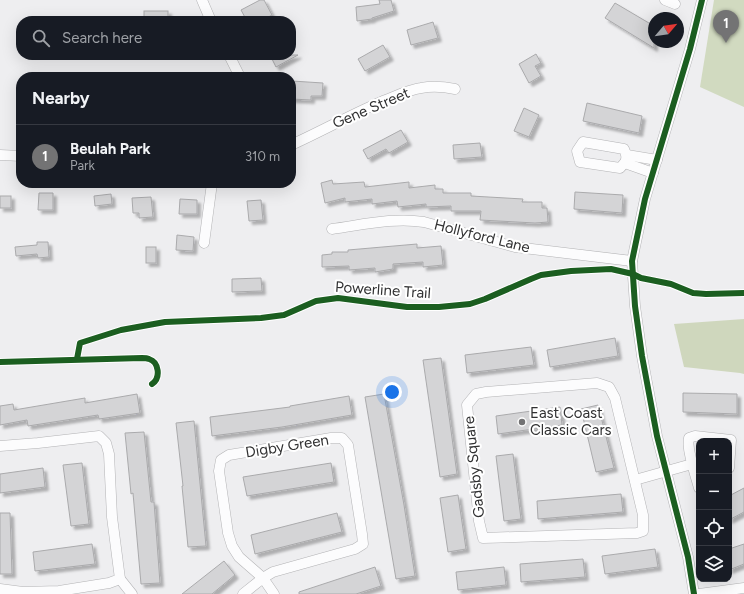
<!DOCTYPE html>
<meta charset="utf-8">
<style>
body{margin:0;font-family:Figtree,sans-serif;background:#242831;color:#f1f3f6}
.controls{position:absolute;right:12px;bottom:12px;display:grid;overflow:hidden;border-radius:8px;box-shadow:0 4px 16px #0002}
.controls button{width:36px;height:36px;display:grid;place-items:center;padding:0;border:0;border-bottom:1px solid #363941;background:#171b24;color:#f1f3f6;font:20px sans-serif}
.compass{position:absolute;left:648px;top:12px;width:36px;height:36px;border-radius:50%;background:#171b24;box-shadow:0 4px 16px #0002;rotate:61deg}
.you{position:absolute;left:392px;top:392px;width:14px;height:14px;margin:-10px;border:3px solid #fff;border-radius:50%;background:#1a73e8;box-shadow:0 0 0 6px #1a73e833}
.badge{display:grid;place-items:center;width:26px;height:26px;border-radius:50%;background:#737374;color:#fff;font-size:13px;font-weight:700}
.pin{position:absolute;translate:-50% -33px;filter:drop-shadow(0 1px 2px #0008)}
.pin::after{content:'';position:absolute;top:21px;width:14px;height:12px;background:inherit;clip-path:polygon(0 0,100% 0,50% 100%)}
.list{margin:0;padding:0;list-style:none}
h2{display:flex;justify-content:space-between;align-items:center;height:52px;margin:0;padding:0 16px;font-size:17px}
h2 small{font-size:13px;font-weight:400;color:#9ea1a6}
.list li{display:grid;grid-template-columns:26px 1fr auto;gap:12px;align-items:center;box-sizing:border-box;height:64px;padding:0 16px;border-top:1px solid #363941}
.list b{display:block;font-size:15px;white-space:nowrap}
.list p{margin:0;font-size:13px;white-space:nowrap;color:#9ea1a6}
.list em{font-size:13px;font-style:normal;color:#9ea1a6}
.icon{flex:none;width:22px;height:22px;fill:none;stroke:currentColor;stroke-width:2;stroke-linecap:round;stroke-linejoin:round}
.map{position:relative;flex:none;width:744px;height:594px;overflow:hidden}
.search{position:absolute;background:#171b24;box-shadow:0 4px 16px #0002;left:16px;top:16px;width:280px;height:44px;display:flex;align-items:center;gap:10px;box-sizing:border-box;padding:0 14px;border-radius:16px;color:#9ea1a6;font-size:15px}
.panel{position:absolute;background:#171b24;box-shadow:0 4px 16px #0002;left:16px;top:72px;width:280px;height:116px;border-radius:16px}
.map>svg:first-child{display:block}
</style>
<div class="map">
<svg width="744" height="594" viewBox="0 0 744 594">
<defs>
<filter id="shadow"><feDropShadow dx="3.5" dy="3.5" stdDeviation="1" flood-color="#0004"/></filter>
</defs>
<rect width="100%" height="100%" fill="#eeeef0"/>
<polygon fill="#d1dac0" points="714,0 744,0 744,107 700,87"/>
<polygon fill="#cfd7bd" points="744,319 744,374 740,373 684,367 674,324"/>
<g fill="#d4d4d6" stroke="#aaaaac" filter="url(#shadow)">
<polygon points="260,0 264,0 272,15 261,21 247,21 241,10"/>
<polygon points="379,0 391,0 394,11 372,18 372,19 357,21 356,7 380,4"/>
<polygon points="615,3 654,26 654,48 605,18"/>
<rect x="144" y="11" width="24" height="10"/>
<polygon points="433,22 438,38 411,45 407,30"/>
<polygon points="383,45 390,57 365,71 358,59"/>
<polygon points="536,54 541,63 535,66 541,76 529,83 519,64"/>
<polygon points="270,55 298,55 276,67"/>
<polygon points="292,81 323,83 322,96 311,96 311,100 291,99"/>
<polygon points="587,103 642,116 639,133 583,121"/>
<polygon points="524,108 539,115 529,137 514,131"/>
<polygon points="401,130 408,142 389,153 386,149 368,159 363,150"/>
<polygon points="480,143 482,157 454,159 453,145"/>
<polygon points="332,180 333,184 364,182 365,187 409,182 409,188 435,185 435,189 443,189 443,193 471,193 471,196 523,199 522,202 542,202 542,208 547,208 548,222 535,223 480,220 481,211 451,211 451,206 426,207 426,204 398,207 397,201 372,204 372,199 345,202 345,198 325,203 321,183"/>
<polygon points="575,192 623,195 622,213 574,209"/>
<polygon points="39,193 53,193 53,210 38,210"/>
<polygon points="111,194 112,204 95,206 94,196"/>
<rect x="0" y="196" width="11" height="12"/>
<polygon points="151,197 153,217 139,218 139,213 133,213 132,198"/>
<polygon points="180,199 197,200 197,214 179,214"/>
<polygon points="261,200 263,220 249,221 247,201"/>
<polygon points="177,235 194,237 193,251 176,250"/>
<polygon points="37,242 48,242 49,257 38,258 37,254 16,256 15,247 37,245"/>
<polygon points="417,244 417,248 441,246 443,265 423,267 423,262 393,264 393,269 375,272 375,268 349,270 349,266 322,267 322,255 332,254 332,252 348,252 348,250"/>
<rect x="146" y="247" width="10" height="16"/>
<polygon points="261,278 262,291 232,292 232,279"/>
<polygon points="615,338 618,356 550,367 547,350"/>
<polygon points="531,347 534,365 467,373 465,355"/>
<polygon points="441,358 457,474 440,477 423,360"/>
<polygon points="683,393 737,394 737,414 683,412"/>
<polygon points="137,394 140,413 99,419 98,415 28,426 27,420 0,425 0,406 13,404 14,410 85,398 85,403"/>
<polygon points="384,394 404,505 415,576 396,579 365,397"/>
<polygon points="349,396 352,415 282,427 212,436 210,417 290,407 290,406"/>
<polygon points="598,405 614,468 596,472 581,409"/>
<polygon points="560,407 562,425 498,434 496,416"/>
<polygon points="194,421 206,546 188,547 182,486 183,486 176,423"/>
<polygon points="144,432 151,502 154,502 160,583 141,584 133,493 131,494 125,433"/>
<polygon points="513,454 521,519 504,521 496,456"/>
<polygon points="82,463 89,524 71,526 63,465"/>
<polygon points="331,463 334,482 247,496 243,477"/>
<polygon points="43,468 45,487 0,493 0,474"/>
<polygon points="744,488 744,512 729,520 729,496"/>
<polygon points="621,494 623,512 538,519 537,501"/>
<polygon points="458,495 466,549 448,552 440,498"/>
<polygon points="0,513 10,513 12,574 0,574"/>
<polygon points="337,513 342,532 255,554 251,535"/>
<polygon points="92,544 95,564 35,571 33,552"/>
<polygon points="744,544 744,564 729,570 729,549"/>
<polygon points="655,549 658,567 605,574 602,556"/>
<polygon points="583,559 585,577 521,582 520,564"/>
<polygon points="224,561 235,575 212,594 182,594"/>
<polygon points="375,567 381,586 356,594 299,594 299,592"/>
<polygon points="504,567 506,585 458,590 456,572"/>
</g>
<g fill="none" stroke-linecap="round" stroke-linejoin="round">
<defs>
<g id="minor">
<polyline points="202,0 211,21"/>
<polyline points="665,0 675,4"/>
<polyline points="229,55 240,77"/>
<path d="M583 142 624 149C628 158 627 161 620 168L580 162 577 151Z"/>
<path d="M291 145C322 131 352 114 383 101 396 96 408 90 421 88 432 86 445 87 455 89"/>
<polyline points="0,155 21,156"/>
<polyline points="627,155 657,160"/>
<polyline points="625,163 653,173"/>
<path d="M332 229C362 225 394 217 424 222L515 247 632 261"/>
<polyline points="204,243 212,183"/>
<polygon points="597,383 609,387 615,398 643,515 643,531 637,533 483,538 479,521 467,405 476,394 486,392"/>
<polygon points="331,438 342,438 348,445 362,534 363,544 355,549 273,572 263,578 239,557 232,546 228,533 219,471 221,460 229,455"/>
<polyline points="0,446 38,443 99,436 106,443 109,454 112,517 120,579 109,583 59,591 23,592 0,589"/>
<polyline points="635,480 692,464"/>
<path d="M699 488C696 477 686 447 689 438L695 436 731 440 729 468"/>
<polyline points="120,579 132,594"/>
<polyline points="243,594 263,578 274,594"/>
<polyline points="694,594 688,557 657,436 642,356 635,306 632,261 645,199 690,49 702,0"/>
<polyline points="699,594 744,588"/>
</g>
</defs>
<use href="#minor" stroke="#b3b3b5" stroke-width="11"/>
<use href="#minor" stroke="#fcfcfd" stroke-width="10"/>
<defs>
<g id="cycleway">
<polyline points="77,359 80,343 121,330 165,322 261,318 284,315 316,301 338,298 407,307 439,307 470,304 485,299 531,279 541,275 571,271 611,269 633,274 641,278 671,284 693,293 706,294 744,293"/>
<path d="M0 362 142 358C145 358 147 358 149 359 159 362 161 378 152 384"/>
<polyline points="694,594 688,557 657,436 642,356 635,306 632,261 645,199 690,49 702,0"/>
</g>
</defs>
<use href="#cycleway" stroke="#fff" stroke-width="8"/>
<use href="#cycleway" stroke="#1b5e20" stroke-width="6"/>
</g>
<circle fill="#737374" stroke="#fff" stroke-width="1.5" cx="522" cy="422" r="4"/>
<g text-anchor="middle" stroke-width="4" stroke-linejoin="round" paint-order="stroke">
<g font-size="15" fill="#313132" stroke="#fff">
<text transform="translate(371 108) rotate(-23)" y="5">Gene Street</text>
<text transform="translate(482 236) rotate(14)" y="5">Hollyford Lane</text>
<text transform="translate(383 290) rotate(4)" y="5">Powerline Trail</text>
<text transform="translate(287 446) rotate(-9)" y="5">Digby Green</text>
<text transform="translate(474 467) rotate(-96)" y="5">Gadsby Square</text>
</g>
<g font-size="15" fill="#313132" stroke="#fff" text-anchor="start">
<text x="530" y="418">East Coast<tspan x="530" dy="17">Classic Cars</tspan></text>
</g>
</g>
</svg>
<div class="controls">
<button>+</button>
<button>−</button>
<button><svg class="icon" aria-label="locate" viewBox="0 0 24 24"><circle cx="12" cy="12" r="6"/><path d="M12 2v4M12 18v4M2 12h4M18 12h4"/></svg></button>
<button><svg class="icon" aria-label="layers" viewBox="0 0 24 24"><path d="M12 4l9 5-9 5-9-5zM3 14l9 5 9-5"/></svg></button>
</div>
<svg class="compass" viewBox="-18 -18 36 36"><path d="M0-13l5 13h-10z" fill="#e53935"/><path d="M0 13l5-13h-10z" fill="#9ea1a6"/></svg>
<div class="you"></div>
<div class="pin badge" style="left:726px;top:43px">1</div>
<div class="search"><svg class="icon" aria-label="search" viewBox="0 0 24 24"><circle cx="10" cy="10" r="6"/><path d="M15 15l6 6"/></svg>Search here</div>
<section class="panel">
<h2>Nearby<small></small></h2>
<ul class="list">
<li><span class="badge">1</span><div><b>Beulah Park</b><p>Park</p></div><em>310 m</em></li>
</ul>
</section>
</div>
